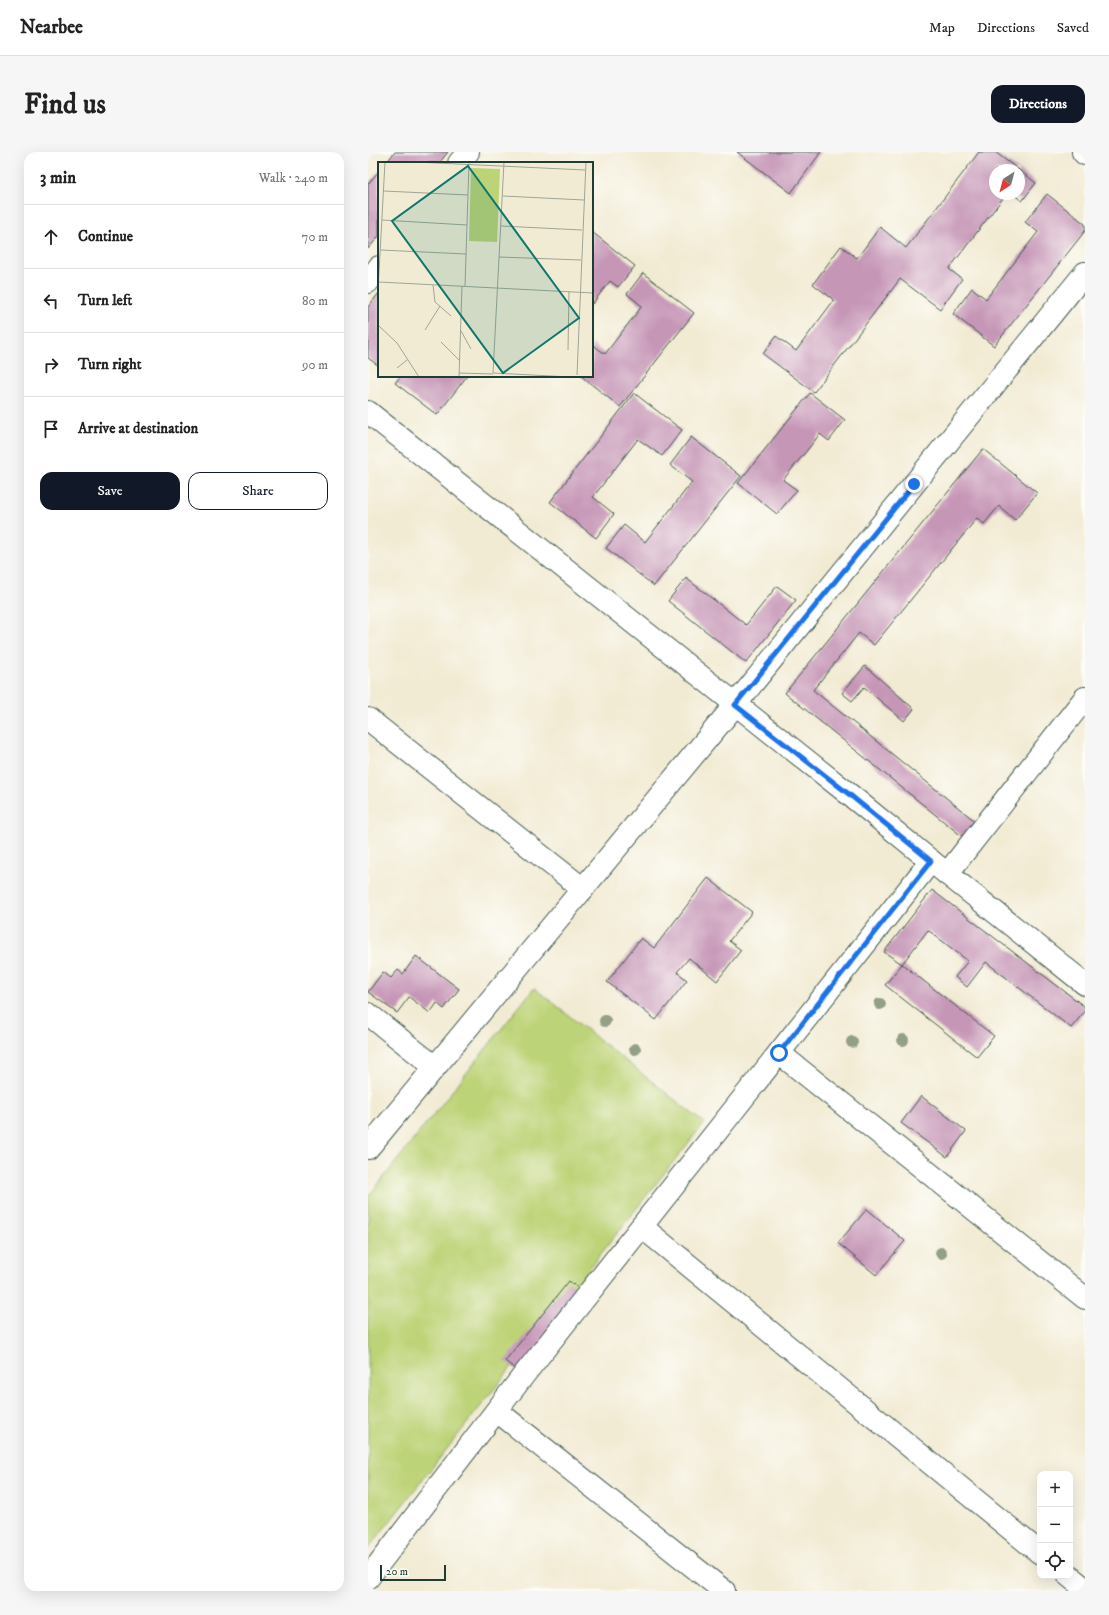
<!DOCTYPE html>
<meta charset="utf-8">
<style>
body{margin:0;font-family:"IM FELL DW Pica",serif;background:#f6f6f6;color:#222}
.controls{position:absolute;right:12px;bottom:12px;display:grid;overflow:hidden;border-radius:8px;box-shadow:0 4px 16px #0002}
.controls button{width:36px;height:36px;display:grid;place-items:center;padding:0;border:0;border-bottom:1px solid #e0e0e0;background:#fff;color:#222;font:20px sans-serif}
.compass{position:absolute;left:621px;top:12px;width:36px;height:36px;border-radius:50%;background:#fff;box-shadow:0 4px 16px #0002;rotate:216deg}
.scale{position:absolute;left:12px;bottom:10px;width:66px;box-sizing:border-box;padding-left:4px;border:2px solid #1f3d34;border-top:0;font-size:11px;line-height:14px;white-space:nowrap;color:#1f3d34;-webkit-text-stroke:3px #fdfcf7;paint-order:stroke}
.stop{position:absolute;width:12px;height:12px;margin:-9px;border:3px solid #1a73e8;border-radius:50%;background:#fff}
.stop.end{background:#1a73e8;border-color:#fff;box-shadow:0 1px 4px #0008}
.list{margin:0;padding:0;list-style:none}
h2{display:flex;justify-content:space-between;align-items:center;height:52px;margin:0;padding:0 16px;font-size:17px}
h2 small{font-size:13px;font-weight:400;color:#767676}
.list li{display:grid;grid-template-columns:26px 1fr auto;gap:12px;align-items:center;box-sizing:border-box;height:64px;padding:0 16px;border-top:1px solid #e0e0e0}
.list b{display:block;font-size:15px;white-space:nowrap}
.list em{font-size:13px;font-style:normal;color:#767676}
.actions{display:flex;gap:8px;padding:12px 16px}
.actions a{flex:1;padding:9px 0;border:1px solid #111827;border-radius:12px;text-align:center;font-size:14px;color:#111827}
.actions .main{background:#111827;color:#fff}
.icon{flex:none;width:22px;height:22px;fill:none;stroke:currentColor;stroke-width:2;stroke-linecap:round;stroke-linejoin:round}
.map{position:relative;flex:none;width:717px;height:1439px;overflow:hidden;border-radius:12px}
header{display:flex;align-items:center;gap:24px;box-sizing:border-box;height:56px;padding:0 20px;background:#fff;border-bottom:1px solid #e0e0e0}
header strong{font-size:19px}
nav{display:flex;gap:22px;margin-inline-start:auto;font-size:14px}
.intro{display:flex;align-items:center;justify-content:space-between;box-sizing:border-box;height:96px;padding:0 24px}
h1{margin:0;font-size:28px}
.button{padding:10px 18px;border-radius:12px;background:#111827;color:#fff;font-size:14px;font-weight:700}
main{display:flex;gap:24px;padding:0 24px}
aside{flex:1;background:#fff;border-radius:12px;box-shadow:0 4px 16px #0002}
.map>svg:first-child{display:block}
</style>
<header>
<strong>Nearbee</strong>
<nav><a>Map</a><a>Directions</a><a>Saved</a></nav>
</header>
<div class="intro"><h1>Find us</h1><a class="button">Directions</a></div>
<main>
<aside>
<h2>3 min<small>Walk · 240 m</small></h2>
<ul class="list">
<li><svg class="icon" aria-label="ahead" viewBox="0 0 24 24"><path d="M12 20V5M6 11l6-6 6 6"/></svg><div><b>Continue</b></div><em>70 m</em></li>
<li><svg class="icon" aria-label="left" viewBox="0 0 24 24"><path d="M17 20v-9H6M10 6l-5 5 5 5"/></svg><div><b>Turn left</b></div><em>80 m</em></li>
<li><svg class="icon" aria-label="right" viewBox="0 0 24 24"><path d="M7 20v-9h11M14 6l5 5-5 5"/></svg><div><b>Turn right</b></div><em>90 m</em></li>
<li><svg class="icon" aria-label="arrive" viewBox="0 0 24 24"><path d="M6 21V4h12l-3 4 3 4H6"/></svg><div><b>Arrive at destination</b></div></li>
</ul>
<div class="actions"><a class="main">Save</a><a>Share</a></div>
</aside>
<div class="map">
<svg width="717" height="1439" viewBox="0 0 717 1439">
<rect width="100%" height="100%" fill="#fdfcf7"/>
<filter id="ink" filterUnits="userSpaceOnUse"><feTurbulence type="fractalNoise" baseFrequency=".025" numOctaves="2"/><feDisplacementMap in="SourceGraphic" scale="8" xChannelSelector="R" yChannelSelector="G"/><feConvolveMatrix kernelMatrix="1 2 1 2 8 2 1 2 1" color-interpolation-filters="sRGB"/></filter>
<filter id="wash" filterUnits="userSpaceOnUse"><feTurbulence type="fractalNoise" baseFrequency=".012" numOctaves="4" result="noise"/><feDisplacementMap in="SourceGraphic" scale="16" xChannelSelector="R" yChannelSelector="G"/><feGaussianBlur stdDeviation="0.9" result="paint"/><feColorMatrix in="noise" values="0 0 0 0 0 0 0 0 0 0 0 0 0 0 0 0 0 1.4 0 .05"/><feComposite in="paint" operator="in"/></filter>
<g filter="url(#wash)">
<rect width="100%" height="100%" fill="#f2ebd4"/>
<polygon fill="#bdd377" stroke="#6e8856" points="166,836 336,971 0,1397 0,1045"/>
<g id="blocks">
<g fill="#c696b7">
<polygon points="27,0 80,0 71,11 18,11"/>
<polygon points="369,0 453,0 423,41"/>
<polygon points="611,0 627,0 651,18 627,18 627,42 638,42 581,117 594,127 572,157 532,127 446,240 395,202 408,184 428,199 466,148 445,132 473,94 489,106 512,75 538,96"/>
<polygon points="651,18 668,31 654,49 645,42 651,42"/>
<polygon points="11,19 11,84 0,97 0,32"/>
<polygon points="679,42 717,72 717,79 626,194 585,162 604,136 618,147 670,80 657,70"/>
<polygon points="224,80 267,114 250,135 242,129 224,152"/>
<polygon points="275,121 326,161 252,255 213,224 224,224 224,192 237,202 274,154 259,142"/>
<polygon points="11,141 11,214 0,206 0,155"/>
<polygon points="33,224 99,224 69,263 27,231"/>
<polygon points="266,241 314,278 294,304 270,287 225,345 246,362 228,386 182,350"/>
<polygon points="442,241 477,268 461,289 452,282 415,328 429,338 409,362 370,331"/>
<polygon points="323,285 373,324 286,434 238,396 256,373 277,390 324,330 302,313"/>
<polygon points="615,297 669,341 647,368 631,354 616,372 609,366 506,493 491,481 445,538 613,674 601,690 417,541"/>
<polygon points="318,426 378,473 409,434 428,448 378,511 300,449"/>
<polygon points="497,514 546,557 536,569 496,535 484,549 474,541"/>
<polygon points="340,726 384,760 361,789 373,798 349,829 321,806 309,820 319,828 288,868 239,830 273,786 286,796"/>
<polygon points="564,738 717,855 717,859 703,876 618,810 599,835 587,825 600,809 560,778 534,812 516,800"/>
<polygon points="48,804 91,837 76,857 69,851 62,861 41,845 29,861 0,840 15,820 23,826 30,818 35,822"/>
<polygon points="534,812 626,884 609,905 517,833"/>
<polygon points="553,944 598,979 579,1005 533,971"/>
<polygon points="499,1057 537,1089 508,1123 470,1091"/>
<polygon points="201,1129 214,1139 150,1219 137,1209"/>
</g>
</g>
</g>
<g filter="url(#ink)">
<use href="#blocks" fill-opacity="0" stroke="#3f574c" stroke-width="1"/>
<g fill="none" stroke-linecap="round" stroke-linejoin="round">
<defs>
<g id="minor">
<polyline points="715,0 717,2"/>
<polyline points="91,11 100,0"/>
<polyline points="0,130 11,115"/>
<polyline points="0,260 482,643 563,709 717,832"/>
<polyline points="0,567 215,737"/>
<polyline points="579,722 717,546"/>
<polyline points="0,862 67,915"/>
<polyline points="411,901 717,1146"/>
<polyline points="0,996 367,553 717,121"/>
<polyline points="274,1075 672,1401"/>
<polyline points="129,1259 356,1439"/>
<polyline points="701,1424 717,1437"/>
<polyline points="0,1426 155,1224 563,709"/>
</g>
</defs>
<use href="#minor" stroke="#3f574c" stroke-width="24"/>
<use href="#minor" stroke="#fff" stroke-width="22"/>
</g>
<g fill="#93a085">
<circle cx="512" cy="852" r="6"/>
<circle cx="237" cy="869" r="6"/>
<circle cx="535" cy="888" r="6"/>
<circle cx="484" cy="890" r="6"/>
<circle cx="267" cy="897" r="6"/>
<circle cx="573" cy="1101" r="6"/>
</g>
</g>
<g fill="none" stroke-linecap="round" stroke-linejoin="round" filter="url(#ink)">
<polyline stroke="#1a73e8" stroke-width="5" points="411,901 563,709 482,643 367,553 546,332"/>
</g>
<g transform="translate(10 10)">
<rect width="215" height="215" fill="#f2ebd4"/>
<path d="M93 6 122 7 119 80 91 79Z" fill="#bdd377"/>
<path fill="none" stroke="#9ea594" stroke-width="1" d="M37 0 207 8M126 0 115 211 193 215M6 29 90 33M125 34 206 38M4 58 89 63M123 64 204 68M3 88 88 92M121 95 203 98M1 120 215 131M55 123 57 140 73 154M87 124 91 1M0 129 7 0M0 163 19 181 41 215M47 168 62 144M83 169 93 187M63 180 81 198M190 188 191 129M19 206 29 198M81 211 115 212M199 213 208 0M81 215 84 124"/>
<path fill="#0f766e" fill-opacity="0.15" stroke="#0f766e" stroke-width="2" d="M90 4 201 156 125 211 14 59Z"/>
<rect width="215" height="215" fill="none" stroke="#1f3d34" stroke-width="2"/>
</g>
</svg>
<div class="controls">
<button>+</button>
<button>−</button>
<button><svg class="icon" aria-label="locate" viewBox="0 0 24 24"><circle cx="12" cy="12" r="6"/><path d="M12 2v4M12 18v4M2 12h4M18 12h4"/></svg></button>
</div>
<svg class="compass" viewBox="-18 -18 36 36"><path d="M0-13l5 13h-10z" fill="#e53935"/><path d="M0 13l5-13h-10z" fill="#767676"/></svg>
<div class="scale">20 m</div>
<div class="stop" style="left:411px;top:901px"></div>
<div class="stop end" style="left:546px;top:332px"></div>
</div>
</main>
